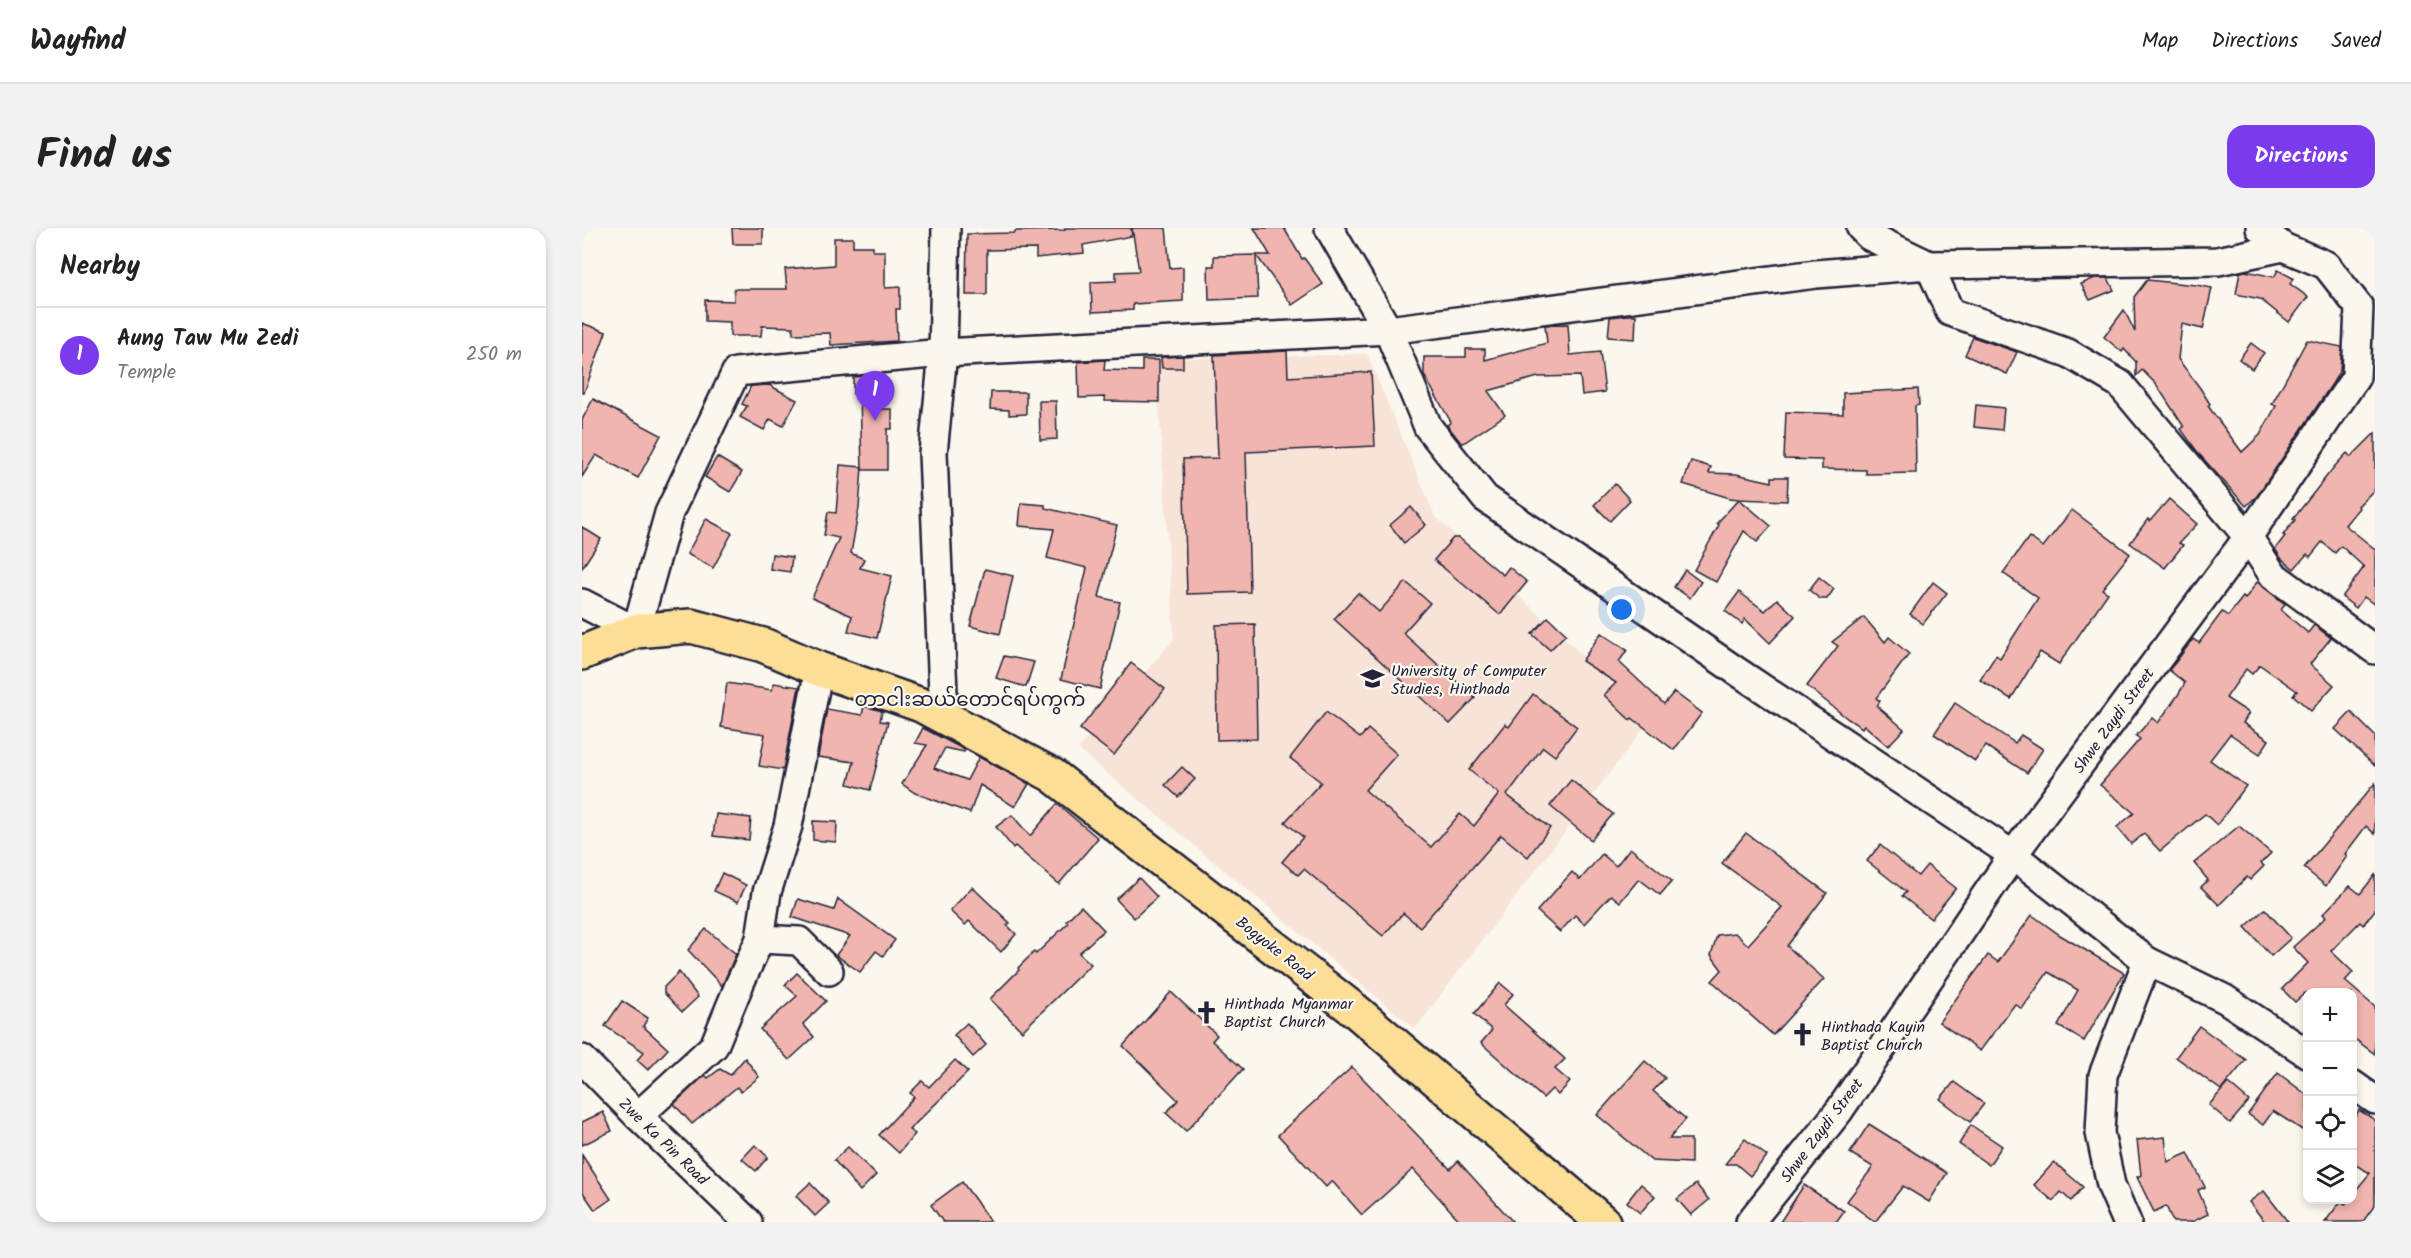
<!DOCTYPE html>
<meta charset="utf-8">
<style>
body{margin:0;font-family:Kalam,"Noto Sans Myanmar",sans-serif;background:#f2f2f2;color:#222}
.controls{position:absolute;right:18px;bottom:18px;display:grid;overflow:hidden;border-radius:12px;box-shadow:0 3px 9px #0003}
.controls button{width:54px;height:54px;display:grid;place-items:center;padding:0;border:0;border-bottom:2px solid #e0e0e0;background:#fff;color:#222;font:30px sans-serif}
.you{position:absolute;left:1040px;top:382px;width:21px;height:21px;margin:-15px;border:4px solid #fff;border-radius:50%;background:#1a73e8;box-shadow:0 0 0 9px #1a73e833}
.badge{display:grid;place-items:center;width:39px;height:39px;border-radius:50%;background:#7c3aed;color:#fff;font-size:20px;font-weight:700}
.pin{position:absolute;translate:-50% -50px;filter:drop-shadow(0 2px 3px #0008)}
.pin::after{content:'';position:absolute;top:32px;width:21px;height:18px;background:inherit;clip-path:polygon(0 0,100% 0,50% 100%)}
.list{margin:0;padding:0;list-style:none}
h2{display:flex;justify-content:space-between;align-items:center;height:78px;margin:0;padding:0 24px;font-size:26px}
h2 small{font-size:20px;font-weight:400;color:#767676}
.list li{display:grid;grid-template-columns:39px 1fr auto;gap:18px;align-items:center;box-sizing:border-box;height:96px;padding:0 24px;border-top:2px solid #e0e0e0}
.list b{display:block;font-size:22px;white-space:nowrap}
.list p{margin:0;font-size:20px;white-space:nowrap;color:#767676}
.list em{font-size:20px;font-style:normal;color:#767676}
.icon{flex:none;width:33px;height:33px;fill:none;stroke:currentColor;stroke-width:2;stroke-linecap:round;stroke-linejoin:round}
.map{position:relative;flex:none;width:1793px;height:994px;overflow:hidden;border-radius:18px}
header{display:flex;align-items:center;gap:36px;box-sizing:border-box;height:84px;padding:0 30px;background:#fff;border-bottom:2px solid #e0e0e0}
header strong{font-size:28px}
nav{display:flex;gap:33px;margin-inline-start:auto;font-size:21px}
.intro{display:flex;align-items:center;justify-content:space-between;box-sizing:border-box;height:144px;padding:0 36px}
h1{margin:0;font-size:42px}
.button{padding:15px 27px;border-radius:18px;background:#7c3aed;color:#fff;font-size:21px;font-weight:700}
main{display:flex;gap:36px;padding:0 36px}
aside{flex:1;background:#fff;border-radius:18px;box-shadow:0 3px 9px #0003}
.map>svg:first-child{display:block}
</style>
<header>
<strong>Wayfind</strong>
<nav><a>Map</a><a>Directions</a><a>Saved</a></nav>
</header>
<div class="intro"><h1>Find us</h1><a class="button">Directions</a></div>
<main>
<aside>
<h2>Nearby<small></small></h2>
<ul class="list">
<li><span class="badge">1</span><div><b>Aung Taw Mu Zedi</b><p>Temple</p></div><em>250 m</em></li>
</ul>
</aside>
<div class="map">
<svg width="1793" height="994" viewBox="0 0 1793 994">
<rect width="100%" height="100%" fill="#fbf7ec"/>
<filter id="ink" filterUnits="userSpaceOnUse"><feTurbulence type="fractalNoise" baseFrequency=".0167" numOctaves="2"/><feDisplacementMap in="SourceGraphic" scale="12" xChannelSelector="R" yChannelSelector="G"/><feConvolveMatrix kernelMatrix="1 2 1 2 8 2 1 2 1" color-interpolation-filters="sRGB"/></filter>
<g filter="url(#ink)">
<polygon fill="#f8e3d9" points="785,126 853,288 1068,492 833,801 496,521 592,411 574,131"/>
<g fill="#f0b5ae" stroke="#22223b" stroke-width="1.5">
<polygon points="150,0 181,0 181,16 151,16"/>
<polygon points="483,0 549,0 550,8 501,17 502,25 454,30 454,21 405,22 405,67 384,67 385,6 433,5 433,3 483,2"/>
<polygon points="550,0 584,0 588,40 601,39 601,73 551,76 551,82 510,84 509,54 534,53 534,44 557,43"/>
<polygon points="672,0 702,0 720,31 722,30 741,56 710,77 674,27 688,27"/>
<polygon points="252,10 271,10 271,18 291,18 291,23 303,23 303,60 318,59 318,81 314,81 315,113 249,117 248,105 211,106 211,99 180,98 179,108 148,108 148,94 123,93 123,72 152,73 152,61 205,61 203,41 252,37"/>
<polygon points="674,27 676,70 627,72 626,38 632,38 632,28"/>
<polygon points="1696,42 1711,50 1708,56 1726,69 1707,94 1678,71 1654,66 1658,44 1664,43 1692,49"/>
<polygon points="1513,50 1526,50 1532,62 1508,72 1499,56"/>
<polygon points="1565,52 1614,57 1630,60 1621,101 1600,96 1596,131 1618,160 1628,176 1626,178 1660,224 1678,207 1694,178 1690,176 1725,112 1760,119 1758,142 1750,156 1675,268 1664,278 1617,226 1599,201 1602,199 1574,156 1560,142 1554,148 1554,134 1542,121 1540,124 1522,109 1542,82 1553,104 1552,69"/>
<polygon points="1046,87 1054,87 1053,111 1026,109 1028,89"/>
<polygon points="0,95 24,104 2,165 0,165"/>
<polygon points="986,96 988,127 1018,124 1023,164 1000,167 998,148 956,149 906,163 923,187 880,216 865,197 869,194 842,147 842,129 884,129 884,121 903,121 903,132 965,115 963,97"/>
<polygon points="1391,109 1435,124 1425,146 1383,127"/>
<polygon points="1669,115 1682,125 1670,141 1657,131"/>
<polygon points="705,123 706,149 789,144 793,218 664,224 668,364 605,366 601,231 636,230 632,127"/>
<polygon points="601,128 601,140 580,140 579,129"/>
<polygon points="523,132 522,142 560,143 560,132 577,132 577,174 523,173 523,169 497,170 496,134"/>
<polygon points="299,147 299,181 310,181 310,201 305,201 305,242 280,242 278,166 271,166 271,149"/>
<polygon points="187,157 215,172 201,198 188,191 182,202 158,189 165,178 160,176 169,158"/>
<polygon points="1336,161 1337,177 1333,178 1334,245 1284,246 1284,242 1240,241 1240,232 1202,231 1204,184 1261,186 1261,165"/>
<polygon points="409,164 444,164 444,186 427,187 427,182 408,181"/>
<polygon points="11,171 79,207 56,250 14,227 0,249 0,192"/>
<polygon points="457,173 474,173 475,211 458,212"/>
<polygon points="1394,177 1422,180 1420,202 1392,199"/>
<polygon points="1793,205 1793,261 1776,278 1777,280 1763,297 1793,321 1793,377 1782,369 1774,380 1760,369 1782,339 1759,318 1753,325 1740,314 1728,329 1725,326 1712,341 1699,330 1693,321 1703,308 1701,307 1713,292 1711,291 1752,239 1765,225 1769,229"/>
<polygon points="135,229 160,244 148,264 123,249"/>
<polygon points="1109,233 1129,239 1127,245 1154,246 1190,254 1190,249 1206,249 1205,273 1157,271 1189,298 1175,314 1162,303 1134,354 1112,342 1137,297 1135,295 1157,271 1148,270 1101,256"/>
<polygon points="258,237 280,239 277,280 269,325 282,331 278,340 310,348 295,410 266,403 270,388 230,370 257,310 242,307 246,284 254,285"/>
<polygon points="1033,256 1048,272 1028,293 1012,277"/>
<polygon points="1587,271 1615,296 1597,315 1601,317 1583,340 1548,315 1566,291 1568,293"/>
<polygon points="439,275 463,277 463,280 535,297 517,369 538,374 518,461 479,451 505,340 465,330 472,301 437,298"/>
<polygon points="829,279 844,297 822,315 808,297"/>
<polygon points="1490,282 1548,326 1520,361 1526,365 1477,436 1458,424 1429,471 1398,452 1414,427 1418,430 1456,370 1421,345 1447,309 1461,319"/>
<polygon points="124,291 150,305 131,340 105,326"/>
<polygon points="0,299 19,311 0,340"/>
<polygon points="871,310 877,310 921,347 927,339 945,354 918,387 852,332"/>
<polygon points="190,326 210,329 208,344 188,341"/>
<polygon points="403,341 431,348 418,406 388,398"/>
<polygon points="1103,342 1119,354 1108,370 1092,359"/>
<polygon points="1237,349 1252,361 1245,371 1238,371 1227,362"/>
<polygon points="824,354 848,375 821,405 893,470 868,496 752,391 776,365 797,384"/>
<polygon points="1351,354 1365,365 1341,396 1328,386"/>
<polygon points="1675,354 1703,376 1699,382 1726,405 1732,397 1749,410 1728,436 1752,457 1729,483 1711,467 1715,463 1678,437 1670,446 1664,441 1644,470 1667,485 1661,495 1687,512 1678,526 1648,506 1628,532 1664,558 1635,597 1623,586 1578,623 1562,606 1549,616 1535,599 1552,585 1518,557 1558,511 1554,508 1570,490 1576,495 1596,467 1603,455 1587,442 1593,435 1611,411 1617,415 1640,384 1646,388 1661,369 1663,371"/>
<polygon points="1157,364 1183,383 1195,371 1213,388 1188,415 1163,391 1160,396 1143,383"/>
<polygon points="966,389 984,406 968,422 950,406"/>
<polygon points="1282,389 1303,414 1307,409 1327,426 1294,470 1298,473 1295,478 1322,501 1306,518 1282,497 1280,500 1266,491 1225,458 1256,418 1250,414"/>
<polygon points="673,396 675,511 635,512 634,397"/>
<polygon points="1019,405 1045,422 1037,434 1082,476 1092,464 1120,485 1092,522 1050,490 1048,492 1022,467 1034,455 1000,433"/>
<polygon points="422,428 452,434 444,459 414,450"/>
<polygon points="549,435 583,461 532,527 498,501"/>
<polygon points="145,455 190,462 192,455 217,459 201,542 177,538 183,506 139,499"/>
<polygon points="951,466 995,499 973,528 961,519 925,567 968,600 946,629 919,607 838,699 821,685 801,708 722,641 716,647 700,634 721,609 703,594 739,554 708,530 744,484 778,510 786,501 815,526 783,562 849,619 878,586 892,598 917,566 887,542 923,496 927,499"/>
<polygon points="1373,475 1433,515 1439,507 1461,521 1445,545 1404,518 1393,533 1352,506"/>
<polygon points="282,478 300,483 298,493 306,494 288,562 266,556 272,534 236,529 245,481 280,487"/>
<polygon points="1769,484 1793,508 1793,538 1753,501"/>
<polygon points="341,500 383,522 382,524 363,520 352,540 385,552 397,529 447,556 433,579 398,557 388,585 333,565 320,556 345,517 333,515"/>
<polygon points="600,539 613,551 596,569 583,557"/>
<polygon points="989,552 1031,586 1009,612 968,578"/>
<polygon points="1793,555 1793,606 1784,598 1763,626 1765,628 1744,658 1722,640"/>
<polygon points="475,576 516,610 477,656 433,618 431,620 414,599 430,587 448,608"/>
<polygon points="134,586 169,590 167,612 131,608"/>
<polygon points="231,593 255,594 254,614 231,612"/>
<polygon points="1657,598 1689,625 1679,635 1682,638 1668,652 1665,649 1637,677 1619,659 1626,652 1612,635"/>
<polygon points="1164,605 1245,665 1205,718 1242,751 1191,807 1130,753 1140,742 1129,727 1135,707 1153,705 1166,717 1200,679 1140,635"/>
<polygon points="1298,617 1336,648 1345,637 1374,660 1349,691 1320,668 1324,664 1285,633"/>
<polygon points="1048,620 1090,653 1078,667 1057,651 1038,674 1029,667 1002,696 993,687 978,704 955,683 990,644 998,652 1020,626 1034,638"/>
<polygon points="140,645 164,657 156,674 132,663"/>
<polygon points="1793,647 1793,682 1781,697 1778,694 1749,723 1771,744 1763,753 1793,779 1793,826 1770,809 1770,765 1723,765 1713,774 1700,761 1726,735 1711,719 1744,689 1741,686 1768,658 1778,666"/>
<polygon points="557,650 575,669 552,690 534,671"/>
<polygon points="390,659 428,695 425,697 434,706 419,724 387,693 383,697 368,683"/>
<polygon points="216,671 252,682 256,671 313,712 301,728 294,723 278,744 254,727 268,708 210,689"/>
<polygon points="499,678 522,702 497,725 509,736 440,803 408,771 437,742 436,740 452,724 454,726 486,695 484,693"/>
<polygon points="1683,681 1709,710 1689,728 1663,699"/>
<polygon points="1450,687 1478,707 1542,745 1502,813 1476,798 1496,762 1466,744 1440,781 1433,776 1398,823 1357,794 1406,727 1416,734"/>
<polygon points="124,701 154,726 140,758 106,722"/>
<polygon points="97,744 116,769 100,784 82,765 82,759"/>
<polygon points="215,745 244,773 221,796 232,809 207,832 178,801 215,768 203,757"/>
<polygon points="918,755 931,766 922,777 983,831 973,841 988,854 976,867 970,861 961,870 899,815 910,802 892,786"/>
<polygon points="589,764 635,807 630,813 661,841 604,903 584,885 596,872 541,818"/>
<polygon points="40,773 66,790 61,798 86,821 66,842 55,832 62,824 23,798"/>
<polygon points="385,795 404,817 391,829 372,807"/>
<polygon points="1617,798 1664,832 1639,862 1594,829"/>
<polygon points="163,830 177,849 159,864 155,859 110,896 92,876 123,847 126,850 138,841 148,847"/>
<polygon points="373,832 386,844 327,902 333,906 317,925 297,907 332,869 328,865 340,853 347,859"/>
<polygon points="1063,833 1083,850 1071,863 1104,891 1087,911 1109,911 1109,935 1070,933 1015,887"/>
<polygon points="770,839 868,941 876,933 931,994 879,994 831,941 780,987 750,953 744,959 696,907"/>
<polygon points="1696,845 1725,867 1725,905 1691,883 1681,897 1666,886"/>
<polygon points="1372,854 1402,876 1388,894 1358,871"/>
<polygon points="1646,855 1667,873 1648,895 1627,877"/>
<polygon points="1777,882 1793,892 1793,977 1782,992 1785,994 1743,994 1759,973 1763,976 1767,972 1770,972 1770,967 1788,945 1770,935 1770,893"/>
<polygon points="21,884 30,903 0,917 0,894"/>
<polygon points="1287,896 1365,945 1347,974 1321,958 1293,994 1265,973 1291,939 1268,925"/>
<polygon points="1389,897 1420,918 1407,937 1377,916"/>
<polygon points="1583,909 1586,934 1606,925 1623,959 1616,962 1626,986 1610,994 1591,994 1584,978 1572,984 1555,949 1559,947 1555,912"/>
<polygon points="1163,911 1185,928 1168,948 1154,936 1143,936"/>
<polygon points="173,917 186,929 174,943 160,931"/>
<polygon points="266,919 294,947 278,963 252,932"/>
<polygon points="0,927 29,971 13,982 0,963"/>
<polygon points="1472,934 1501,959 1489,973 1479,964 1471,973 1452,957"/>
<polygon points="380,954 394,973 408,994 361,994 349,977"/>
<polygon points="228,955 247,975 233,988 214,968"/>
<polygon points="1059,956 1073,968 1058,985 1045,974"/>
<polygon points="1114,956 1127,972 1109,987 1095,971"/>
<polygon points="1222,957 1262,983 1254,994 1198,994"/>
<polygon points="1682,963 1706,994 1683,994 1667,974"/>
</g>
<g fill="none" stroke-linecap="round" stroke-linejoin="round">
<defs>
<g id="minor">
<polyline points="747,0 806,102 846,199 903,270 1153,442 1431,627 1565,733 1521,847 1518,905 1529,957 1545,994"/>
<polyline points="1279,0 1287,8 1347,37 1368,84 1486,125 1538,156 1666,309 1691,347 1793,422"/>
<polyline points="0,375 54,403 87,285 154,144 361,125 806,102 1234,46 1347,37 1636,33 1701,19"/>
<polyline points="362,489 351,225 361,125 364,0"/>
<polyline points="178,711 217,713 247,743"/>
<polyline points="1565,733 1643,771 1726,826"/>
<polyline points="0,831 56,888 166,994"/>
<polyline points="1770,856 1793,872"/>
<polyline points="56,888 132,818 158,755 178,711 185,664 206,598 237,441"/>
<polyline points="1168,994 1257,883 1431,627 1666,309 1774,149 1777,79 1744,37 1701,19 1678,0"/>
</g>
<polyline id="major" points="0,425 54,403 109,398 181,417 237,441 339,477 470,547 775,784 1021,994"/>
</defs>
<use href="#minor" stroke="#22223b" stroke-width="32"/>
<use href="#major" stroke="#22223b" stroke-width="38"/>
<use href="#minor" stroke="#fbf7ec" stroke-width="27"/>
<use href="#major" stroke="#fcde96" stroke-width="33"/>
</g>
</g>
<defs>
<symbol id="university-bare" viewBox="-9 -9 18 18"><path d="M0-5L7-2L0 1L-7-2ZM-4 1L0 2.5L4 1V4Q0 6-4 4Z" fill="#22223b" stroke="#fbf7ec" stroke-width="2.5" paint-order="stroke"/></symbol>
<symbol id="church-bare" viewBox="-9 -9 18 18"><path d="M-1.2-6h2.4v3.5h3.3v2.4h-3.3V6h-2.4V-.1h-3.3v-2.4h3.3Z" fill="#22223b" stroke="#fbf7ec" stroke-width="2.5" paint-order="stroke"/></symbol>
</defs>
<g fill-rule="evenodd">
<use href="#university-bare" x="774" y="434" width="33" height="33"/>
<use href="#church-bare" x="608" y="768" width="33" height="33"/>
<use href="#church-bare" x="1204" y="790" width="33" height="33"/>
</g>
<g text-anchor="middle" stroke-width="4.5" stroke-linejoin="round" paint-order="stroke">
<g font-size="16" fill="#22223b" stroke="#fbf7ec" text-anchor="start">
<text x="809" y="448">University of Computer<tspan x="809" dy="18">Studies, Hinthada</tspan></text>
<text x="642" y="781">Hinthada Myanmar<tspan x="642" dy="18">Baptist Church</tspan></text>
<text x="1239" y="804">Hinthada Kayin<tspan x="1239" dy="18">Baptist Church</tspan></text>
</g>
<g font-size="16" fill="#22223b" stroke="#fbf7ec">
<text transform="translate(1531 492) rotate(-54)" y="6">Shwe Zaydi Street</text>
<text transform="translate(693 720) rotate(38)" y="6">Bogyoke Road</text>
<text transform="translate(1239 902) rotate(-53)" y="6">Shwe Zaydi Street</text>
<text transform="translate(82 913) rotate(44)" y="6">Zwe Ka Pin Road</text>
</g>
<g font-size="20" fill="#22223b" stroke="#fbf7ec">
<text x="388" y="478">တာငါးဆယ်တောင်ရပ်ကွက်</text>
</g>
</g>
</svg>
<div class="controls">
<button>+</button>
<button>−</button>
<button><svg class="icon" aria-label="locate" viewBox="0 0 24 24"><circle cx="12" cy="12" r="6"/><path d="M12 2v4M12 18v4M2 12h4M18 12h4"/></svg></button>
<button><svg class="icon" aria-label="layers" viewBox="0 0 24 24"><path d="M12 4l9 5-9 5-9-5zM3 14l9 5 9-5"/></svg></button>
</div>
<div class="you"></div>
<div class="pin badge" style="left:293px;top:193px">1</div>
</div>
</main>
